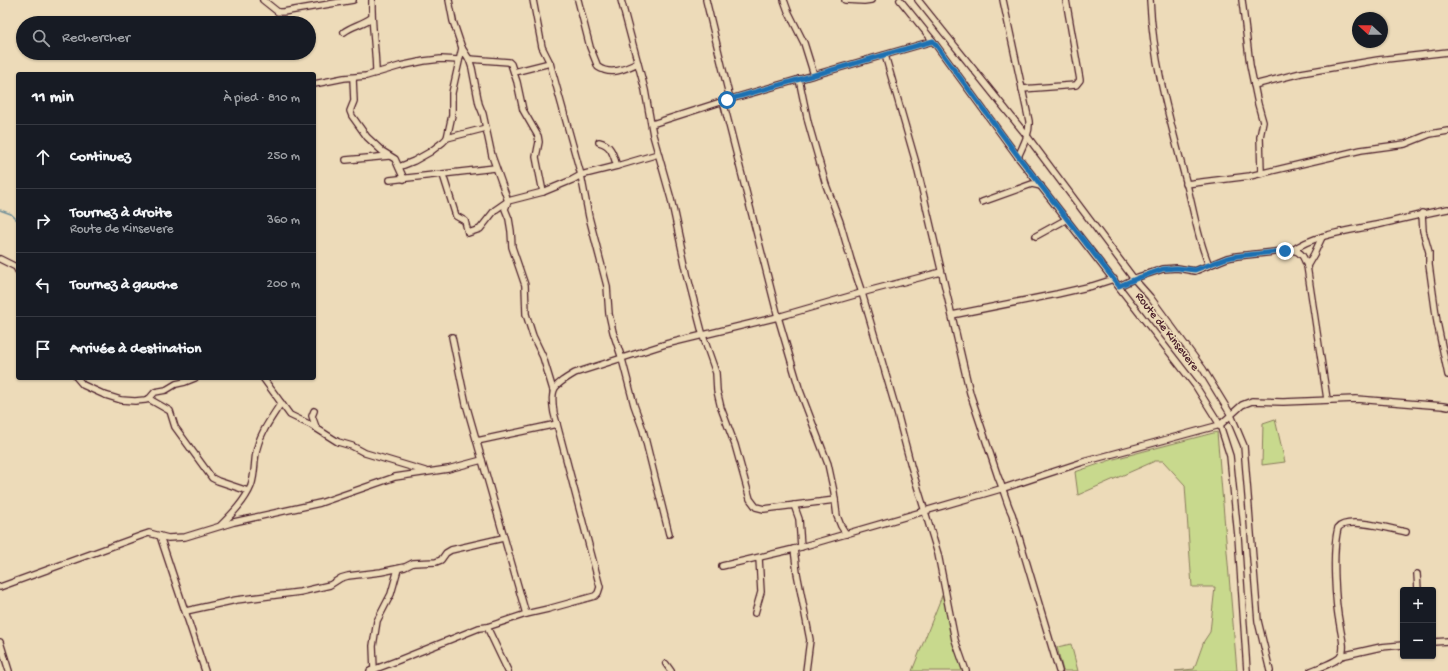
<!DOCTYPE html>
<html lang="fr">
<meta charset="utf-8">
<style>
body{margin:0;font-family:"Gochi Hand",sans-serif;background:#20242c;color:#f1f3f6}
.controls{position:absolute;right:12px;bottom:12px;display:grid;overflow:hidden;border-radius:4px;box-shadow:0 1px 3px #0004}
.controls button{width:36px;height:36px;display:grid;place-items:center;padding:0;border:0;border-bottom:1px solid #363941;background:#171b24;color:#f1f3f6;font:20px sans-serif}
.compass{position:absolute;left:1352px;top:12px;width:36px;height:36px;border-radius:50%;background:#171b24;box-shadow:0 1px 3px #0004;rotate:291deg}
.stop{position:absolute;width:12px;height:12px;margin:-9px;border:3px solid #1f6fb2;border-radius:50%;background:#fff}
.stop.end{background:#1f6fb2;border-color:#fff;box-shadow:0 1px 4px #0008}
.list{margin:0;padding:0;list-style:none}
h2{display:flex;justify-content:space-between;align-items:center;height:52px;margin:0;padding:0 16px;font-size:17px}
h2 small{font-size:13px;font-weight:400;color:#9ea1a6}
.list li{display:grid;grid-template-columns:26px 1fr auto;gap:12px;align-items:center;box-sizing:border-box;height:64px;padding:0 16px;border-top:1px solid #363941}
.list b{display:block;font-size:15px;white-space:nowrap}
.list p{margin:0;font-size:13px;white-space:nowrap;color:#9ea1a6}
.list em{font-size:13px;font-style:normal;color:#9ea1a6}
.icon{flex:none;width:22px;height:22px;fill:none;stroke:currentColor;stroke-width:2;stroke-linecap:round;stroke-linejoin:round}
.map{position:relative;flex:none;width:1448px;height:671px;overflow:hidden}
.search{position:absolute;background:#171b24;box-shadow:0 1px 3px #0004;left:16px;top:16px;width:300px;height:44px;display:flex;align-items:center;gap:10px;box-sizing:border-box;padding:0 14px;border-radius:22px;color:#9ea1a6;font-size:15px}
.panel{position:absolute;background:#171b24;box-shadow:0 1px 3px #0004;left:16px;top:72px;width:300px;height:308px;border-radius:4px}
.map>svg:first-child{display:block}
</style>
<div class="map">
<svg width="1448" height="671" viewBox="0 0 1448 671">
<rect width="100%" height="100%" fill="#eddbb9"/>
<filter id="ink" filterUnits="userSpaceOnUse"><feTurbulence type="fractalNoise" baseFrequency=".025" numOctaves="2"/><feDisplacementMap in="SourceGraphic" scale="8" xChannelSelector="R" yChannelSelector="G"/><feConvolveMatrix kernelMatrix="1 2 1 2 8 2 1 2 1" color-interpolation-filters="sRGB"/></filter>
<g filter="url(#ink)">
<g fill="#c8d98d" stroke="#897c5c">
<polygon points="1275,419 1285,462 1262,465 1263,423"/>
<polygon points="1217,432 1237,671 1175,671 1194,669 1204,641 1210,632 1215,587 1192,587 1185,485 1163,461 1155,461 1078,495 1075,472 1114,459"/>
<polygon points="945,588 963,671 912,671"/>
<polygon points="1071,644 1078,671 1063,671 1057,647"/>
</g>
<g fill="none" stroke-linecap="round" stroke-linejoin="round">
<polyline stroke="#6f8f99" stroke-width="1.5" points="0,210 11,214 18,221"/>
<defs>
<g id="street">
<polyline points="263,0 278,12 283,12 353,0"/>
<path d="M372 0C371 24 376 49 376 73"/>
<polyline points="449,0 453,21 462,48 469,59 472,68 479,104 483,114 492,156 508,201 505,209 509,219 511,231 512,247 525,285 526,314 533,336 543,357 553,390"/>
<polyline points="533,0 542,47 550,63"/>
<path d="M578 0 590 47 598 67C611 76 625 69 638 63"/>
<polyline points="621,0 645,90 653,135 671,199 688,278 703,336 716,373 717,391 721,408 735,445 750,499 756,507 764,509 835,500"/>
<polyline points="706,0 730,99"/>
<polyline points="784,0 788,11 804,43 814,75"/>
<polyline points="845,0 864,1 871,0"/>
<polyline points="900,0 933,41 1018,157 1195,385 1220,425 1230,456 1238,536 1247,671"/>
<polyline points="918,0 1027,136 1134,279 1150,297 1203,369 1231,415 1244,446 1258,621 1270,671"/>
<path d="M1003 0 1029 121C1030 134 1023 145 1018 157"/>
<path d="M1150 0C1153 64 1171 124 1187 185 1194 212 1198 240 1209 265"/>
<polyline points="1242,0 1250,65 1258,104 1263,122 1260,137 1261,172"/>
<path d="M344 32C352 26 363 24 371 18"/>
<path d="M885 55 916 163 970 393 998 477C1004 490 1006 502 1012 514L1059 671"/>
<polyline points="469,59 509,62 511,64 517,82 523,110 538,136 539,142 536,157 543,192"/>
<polyline points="514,72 550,63 581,175 589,217 607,286 609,314 613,332 622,359 634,405 643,430 669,534"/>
<polyline points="353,78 354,101 350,111 352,116 367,137 382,151 395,159 404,179"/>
<polyline points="799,79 808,122 826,185 840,222 851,260 862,293 898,416 911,466 938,554 955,640 966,671"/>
<polyline points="314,84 344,78 366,76 400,66 424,61 441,59 459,60"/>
<polyline points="1254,85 1301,73 1378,60 1448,52"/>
<polyline points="1022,89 1076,85 1080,80 1066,0"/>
<polyline points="723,101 778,317 799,388 828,464 834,492 837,516 841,526 846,534"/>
<polyline points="652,124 727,100 933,41"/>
<polyline points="447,138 486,128"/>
<path d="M599 142C612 145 613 155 617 166"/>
<polyline points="346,160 389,156"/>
<polyline points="399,167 414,161 430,152 443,142 447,138 452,115 452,93 462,48"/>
<polyline points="443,175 456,216 465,221 468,233 480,229 495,210 508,201 543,192 572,180 581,175 617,166 658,154"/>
<polyline points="390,180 495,168"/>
<polyline points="1186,184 1250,176 1361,150 1405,144 1430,134 1448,131"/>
<polyline points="982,202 1032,184 1041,186"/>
<polyline points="1422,213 1423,231 1429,252 1429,265 1437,322 1448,375"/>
<polyline points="1036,236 1067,219"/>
<path d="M1293 250C1315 234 1354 230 1381 224 1404 219 1425 213 1448 209"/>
<polyline points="0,259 16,267 18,271"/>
<polyline points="1307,266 1314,254 1322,237"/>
<path d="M1119 286 1138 277 1163 269 1177 268 1195 271 1227 258 1237 256 1293 250C1302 252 1304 258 1307 266L1327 399"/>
<polyline points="952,315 1057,294 1092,286 1114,279"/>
<polyline points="452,337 466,404 526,614"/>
<polyline points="77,378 83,385 105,395 121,400 135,401 145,400 149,399 155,392 166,390 176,384 185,382 195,378"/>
<polyline points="263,378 290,415 311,425 338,442 352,446 365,453 425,471"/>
<polyline points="149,399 170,411 175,427 212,478 218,481 248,491"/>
<polyline points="314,411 312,416 316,427"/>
<polyline points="477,441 557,424"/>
<polyline points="794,505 799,519 801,547"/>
<path d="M221 525C232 514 245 501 251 486 255 475 254 464 256 453 259 434 271 419 281 403"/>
<polyline points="160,536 205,671"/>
<polyline points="794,549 797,573 810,640 806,671"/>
<polyline points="722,566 794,549 1004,488 1083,462 1220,425 1242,405 1252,401 1283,402 1356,399 1443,406 1448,407"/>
<polyline points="1417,574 1418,590"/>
<polyline points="0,587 143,535 149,533 168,538 185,537 234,522 320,503 395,477 448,469 482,460"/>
<polyline points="186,611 236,600 300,592 330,585 341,578 348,576 381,572 405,567 413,563 436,562 441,560 446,553 451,550 503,538"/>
<polyline points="755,613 761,592 759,558"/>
<polyline points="487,627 508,671"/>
<polyline points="0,642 9,671"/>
<polyline points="1433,642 1448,641"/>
<polyline points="1341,656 1381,647 1403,645"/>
<polyline points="666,664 671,671"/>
<polyline points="374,670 373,646 377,621 391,594 398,569"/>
<path d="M370 671 399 660 479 628 487 627 526 614 548 609 595 596 598 593 600 587 554 413C550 388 553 386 575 373L666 344 778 317 868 291 941 272"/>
<path d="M1311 671C1318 668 1337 662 1341 656 1346 648 1341 635 1340 626 1335 602 1332 552 1338 528 1347 516 1391 529 1406 532"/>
</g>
</defs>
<use href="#street" stroke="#4a1f2b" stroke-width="8"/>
<use href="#street" stroke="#eddbb9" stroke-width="5.5"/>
</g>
</g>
<g fill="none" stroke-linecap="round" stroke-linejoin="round" filter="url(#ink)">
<polyline stroke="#1f6fb2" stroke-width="5" points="727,100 933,41 1018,156 1119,286 1138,278 1163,269 1177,268 1195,270 1227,258 1237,256 1285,251"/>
</g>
<g text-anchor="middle" stroke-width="3" stroke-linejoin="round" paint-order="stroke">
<g font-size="12" fill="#4a1f2b" stroke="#eddbb9">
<text transform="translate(1168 331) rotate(52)" y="4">Route de Kinsevere</text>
</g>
</g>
</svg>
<div class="controls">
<button>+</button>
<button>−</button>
</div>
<svg class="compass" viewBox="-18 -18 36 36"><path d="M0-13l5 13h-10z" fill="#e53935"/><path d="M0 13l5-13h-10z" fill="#9ea1a6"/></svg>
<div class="stop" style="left:727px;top:100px"></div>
<div class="stop end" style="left:1285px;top:251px"></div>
<div class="search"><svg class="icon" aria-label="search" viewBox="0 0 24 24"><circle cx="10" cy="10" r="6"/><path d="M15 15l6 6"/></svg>Rechercher</div>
<section class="panel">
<h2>11 min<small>À pied · 810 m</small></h2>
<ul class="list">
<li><svg class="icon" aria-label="ahead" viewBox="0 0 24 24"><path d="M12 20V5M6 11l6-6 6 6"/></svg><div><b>Continuez</b></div><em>250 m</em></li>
<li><svg class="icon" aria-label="right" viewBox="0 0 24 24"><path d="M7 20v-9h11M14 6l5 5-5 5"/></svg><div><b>Tournez à droite</b><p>Route de Kinsevere</p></div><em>360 m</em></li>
<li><svg class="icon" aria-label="left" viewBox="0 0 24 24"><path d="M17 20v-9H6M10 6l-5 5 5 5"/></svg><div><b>Tournez à gauche</b></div><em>200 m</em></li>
<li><svg class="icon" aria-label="arrive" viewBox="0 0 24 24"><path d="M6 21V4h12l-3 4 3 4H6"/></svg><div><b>Arrivée à destination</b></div></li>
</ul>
</section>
</div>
